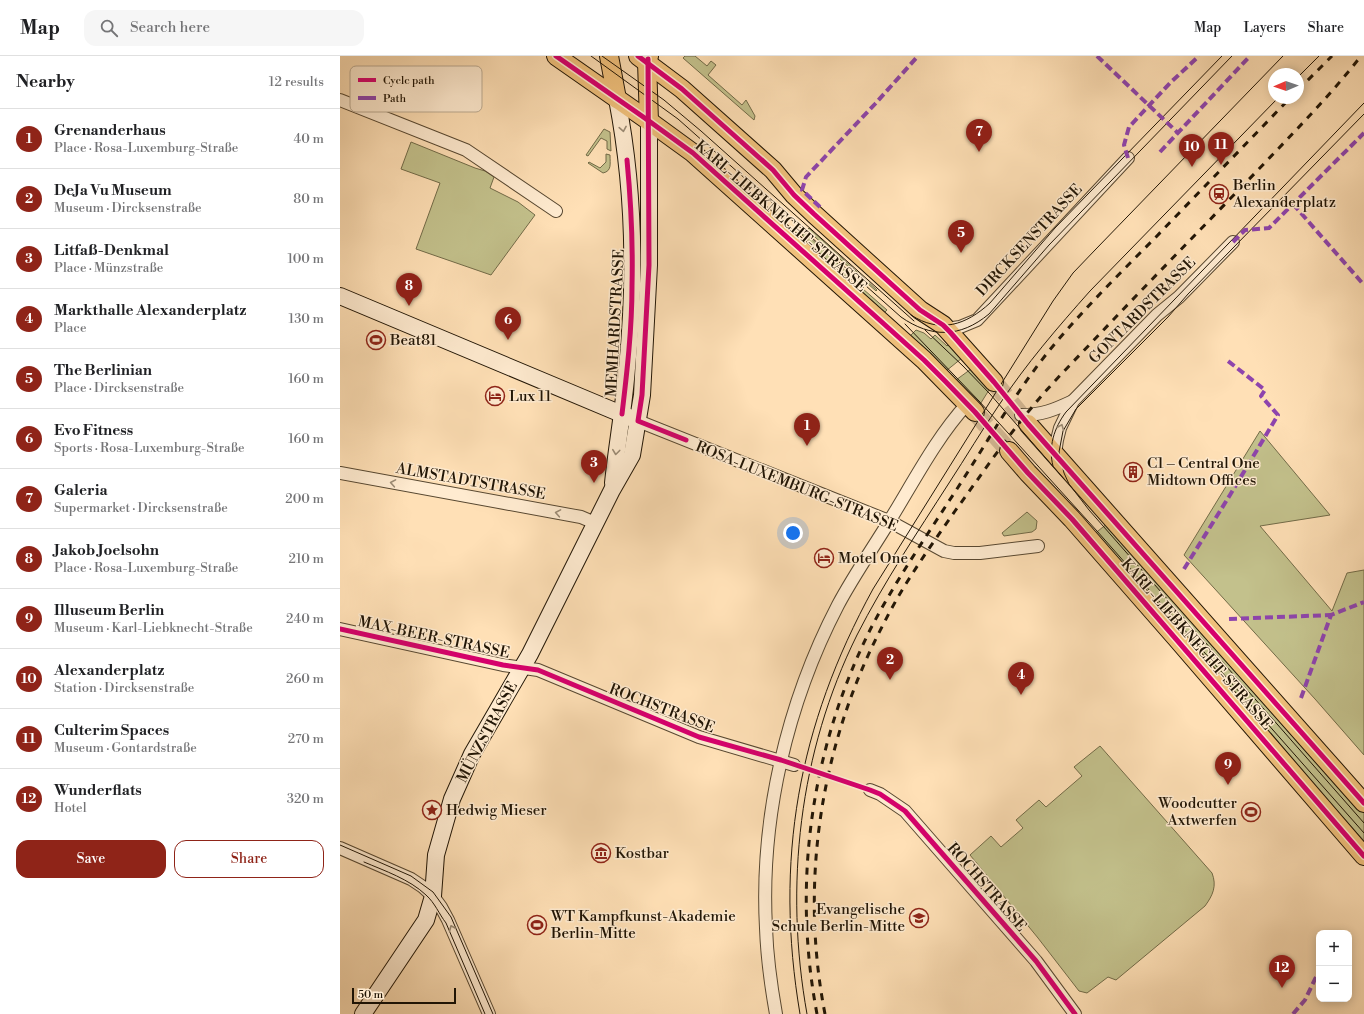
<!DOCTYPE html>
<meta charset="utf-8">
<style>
body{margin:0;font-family:"Libre Bodoni",serif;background:#f6f6f6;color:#202124}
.controls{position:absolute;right:12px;bottom:12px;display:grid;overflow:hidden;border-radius:8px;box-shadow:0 2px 10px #0003}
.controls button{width:36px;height:36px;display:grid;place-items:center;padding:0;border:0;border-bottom:1px solid #e0e0e0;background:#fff;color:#202124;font:20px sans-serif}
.compass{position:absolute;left:928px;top:12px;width:36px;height:36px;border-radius:50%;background:#fff;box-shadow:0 2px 10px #0003;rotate:268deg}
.scale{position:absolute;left:12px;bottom:10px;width:104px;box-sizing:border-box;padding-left:4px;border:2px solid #211505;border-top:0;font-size:11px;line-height:14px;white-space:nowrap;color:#211505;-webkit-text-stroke:3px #ffebd0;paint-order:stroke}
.you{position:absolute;left:453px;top:477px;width:14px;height:14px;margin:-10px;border:3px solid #fff;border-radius:50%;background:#1a73e8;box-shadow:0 0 0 6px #1a73e833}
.badge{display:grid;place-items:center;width:26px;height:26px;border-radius:50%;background:#8f2418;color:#fff;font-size:13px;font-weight:700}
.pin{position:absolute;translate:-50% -33px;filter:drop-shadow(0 1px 2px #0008)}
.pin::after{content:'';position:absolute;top:21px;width:14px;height:12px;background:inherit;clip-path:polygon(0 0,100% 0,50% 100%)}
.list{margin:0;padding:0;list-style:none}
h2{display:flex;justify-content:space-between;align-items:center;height:52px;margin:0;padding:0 16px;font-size:17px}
h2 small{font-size:13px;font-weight:400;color:#757577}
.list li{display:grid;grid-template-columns:26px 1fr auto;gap:12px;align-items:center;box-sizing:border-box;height:60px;padding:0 16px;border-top:1px solid #e0e0e0}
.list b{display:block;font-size:15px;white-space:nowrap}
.list p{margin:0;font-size:13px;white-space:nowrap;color:#757577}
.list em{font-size:13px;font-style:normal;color:#757577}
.actions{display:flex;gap:8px;padding:12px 16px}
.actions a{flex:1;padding:9px 0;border:1px solid #8f2418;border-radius:12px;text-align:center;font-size:14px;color:#8f2418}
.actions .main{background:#8f2418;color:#fff}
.icon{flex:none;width:22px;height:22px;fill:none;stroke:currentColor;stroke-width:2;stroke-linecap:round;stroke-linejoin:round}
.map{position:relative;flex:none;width:1024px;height:958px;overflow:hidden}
header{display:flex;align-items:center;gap:24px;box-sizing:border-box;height:56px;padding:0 20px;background:#fff;border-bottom:1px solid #e0e0e0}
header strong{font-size:19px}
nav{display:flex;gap:22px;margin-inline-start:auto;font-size:14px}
.search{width:280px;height:36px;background:#f6f6f6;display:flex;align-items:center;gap:10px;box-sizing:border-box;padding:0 14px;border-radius:12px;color:#757577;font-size:15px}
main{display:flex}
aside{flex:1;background:#fff}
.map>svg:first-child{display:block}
</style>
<header>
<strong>Map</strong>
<div class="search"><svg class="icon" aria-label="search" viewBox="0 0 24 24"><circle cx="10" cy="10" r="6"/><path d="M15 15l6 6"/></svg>Search here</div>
<nav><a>Map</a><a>Layers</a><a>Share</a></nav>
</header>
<main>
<aside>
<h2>Nearby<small>12 results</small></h2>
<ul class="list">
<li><span class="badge">1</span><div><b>Grenanderhaus</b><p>Place · Rosa-Luxemburg-Straße</p></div><em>40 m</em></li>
<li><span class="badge">2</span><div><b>DeJa Vu Museum</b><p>Museum · Dircksenstraße</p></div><em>80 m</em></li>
<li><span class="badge">3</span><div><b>Litfaß-Denkmal</b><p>Place · Münzstraße</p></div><em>100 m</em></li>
<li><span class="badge">4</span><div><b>Markthalle Alexanderplatz</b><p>Place</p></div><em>130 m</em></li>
<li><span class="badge">5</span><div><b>The Berlinian</b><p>Place · Dircksenstraße</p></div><em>160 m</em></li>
<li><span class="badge">6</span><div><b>Evo Fitness</b><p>Sports · Rosa-Luxemburg-Straße</p></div><em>160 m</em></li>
<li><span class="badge">7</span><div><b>Galeria</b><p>Supermarket · Dircksenstraße</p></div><em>200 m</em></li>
<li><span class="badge">8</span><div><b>Jakob Joelsohn</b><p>Place · Rosa-Luxemburg-Straße</p></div><em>210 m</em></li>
<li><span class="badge">9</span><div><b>Illuseum Berlin</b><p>Museum · Karl-Liebknecht-Straße</p></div><em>240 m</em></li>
<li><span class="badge">10</span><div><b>Alexanderplatz</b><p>Station · Dircksenstraße</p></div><em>260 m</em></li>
<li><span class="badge">11</span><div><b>Culterim Spaces</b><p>Museum · Gontardstraße</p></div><em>270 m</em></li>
<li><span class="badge">12</span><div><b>Wunderflats</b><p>Hotel</p></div><em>320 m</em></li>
</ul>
<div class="actions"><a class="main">Save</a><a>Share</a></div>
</aside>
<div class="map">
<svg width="1024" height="958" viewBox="0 0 1024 958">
<rect width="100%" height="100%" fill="#ffe0b6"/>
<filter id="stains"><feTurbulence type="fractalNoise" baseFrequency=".005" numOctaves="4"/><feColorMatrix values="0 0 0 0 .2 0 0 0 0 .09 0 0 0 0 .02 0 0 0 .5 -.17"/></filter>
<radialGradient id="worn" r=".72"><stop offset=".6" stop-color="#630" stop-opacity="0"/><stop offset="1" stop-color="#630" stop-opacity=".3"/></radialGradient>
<g fill="#c3c18c" stroke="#726b48">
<polygon points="345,0 355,0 367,10 371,5 376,9 368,19 402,49 406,44 415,60 414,64 343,2"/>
<polygon points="264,73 270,76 271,95 267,93 267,85 261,82 248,100 246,99"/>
<polygon points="71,86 135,112 145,115 154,121 150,132 178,146 195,159 151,219 76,193 100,127 61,113"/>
<path d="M266 98 270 99C270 108 272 115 263 117L248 107 249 106 260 112 266 106Z"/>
<polygon points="469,172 537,234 536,235 467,174"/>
<polygon points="465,177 524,232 523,233 547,254 544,257 520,236 514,227 515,225 512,223 510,225 472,190 472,188 462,179"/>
<polygon points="576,274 584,277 591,283 595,279 607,290 609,288 622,302 606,315 569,281"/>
<polygon points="631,313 649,334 639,350 616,324"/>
<polygon points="920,375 990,459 920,470 992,555 1007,517 1024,514 1024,699 975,643 844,499"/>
<polygon points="687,456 697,465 696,473 692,476 664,480 662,477"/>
<polygon points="768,467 1024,757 1024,785 753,479"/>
<path d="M760 690 872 817C877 830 873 839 865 850L776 924 768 921 747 937 739 935 698 882 630 799 651 780 661 791 683 772 676 764 699 744 706 751 742 720 734 711Z"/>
</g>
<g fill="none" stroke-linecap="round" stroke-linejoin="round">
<g stroke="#d3b793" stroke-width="18" stroke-dasharray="18 9" stroke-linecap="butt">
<polyline points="654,326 688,368"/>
<polyline points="635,356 669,395"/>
</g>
<defs>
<g id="street">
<polyline points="0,44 126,94 216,155"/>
<polyline points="606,273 620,271 637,264 788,102"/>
<path d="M681 359C702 359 714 354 733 345"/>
<polyline points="298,365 549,465 604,495 614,497 640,497 698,490"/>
<polyline points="715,398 717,384 720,372 733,345 817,259 839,241 893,186"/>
<polyline points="0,417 241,461 255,467"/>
<polyline points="0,573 163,609 198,614 359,681 454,709"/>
<polyline points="530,734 540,738 565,755 696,905 735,958"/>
<polyline points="0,792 71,823 83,831 93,840 101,851 108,864 149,958"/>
<path d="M436 958C431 930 427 901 426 872 420 762 447 647 498 549 514 519 533 492 550 464 574 425 596 382 627 348"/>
</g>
<g id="secondary">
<polyline points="0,240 291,362"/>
<path d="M273 427C277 388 284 351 287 312 296 223 294 131 277 43"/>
<polyline points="23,958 86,864 93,840 96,799 112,743 132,698 190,598 272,434 292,399 302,339 309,209 309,65"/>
</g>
<g id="primary">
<polyline points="216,0 309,65 353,97 584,304 635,356"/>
<polyline points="269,0 277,43"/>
<polyline points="298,0 342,33 433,114 454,139 474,158 580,254 603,269 654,326"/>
<polyline points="309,0 307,6 309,65"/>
<polyline points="688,368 1024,747"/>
<polyline points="669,395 688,417 732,463 837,583 1024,800"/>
</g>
</defs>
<use href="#street" stroke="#584831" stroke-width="14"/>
<use href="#secondary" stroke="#211505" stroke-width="18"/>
<use href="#primary" stroke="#211505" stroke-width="20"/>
<use href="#street" stroke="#ffebd0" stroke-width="12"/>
<use href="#secondary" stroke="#ffebd0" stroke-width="16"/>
<use href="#primary" stroke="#f0c07b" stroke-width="18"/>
<g stroke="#211505" stroke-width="1">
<path d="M251 0 338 63 561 261C591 282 620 282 649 258L709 189 892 0"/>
<polyline points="262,0 324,44 361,75 574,265"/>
<polyline points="958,21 979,0"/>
<polyline points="1024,58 848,238 828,261 736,353 723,375 719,396 724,417 729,428 749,454 1024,767"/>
<path d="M571 259C600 278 626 269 650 247L715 172 882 0"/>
<polyline points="565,268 639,345 757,475 1024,777"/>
<polyline points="585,274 623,310 650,338 724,423"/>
<path d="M713 410C708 391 714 372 726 356L1024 47"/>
<polyline points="0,789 71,820 93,836 111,861 153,958"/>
<path d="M24 806C45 815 69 823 86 839 95 847 99 858 106 867L145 958"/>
<path d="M460 958C434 804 458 670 533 533L713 245 733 217 756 193 943 0"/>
<path d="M467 958C444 830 459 696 517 579 544 526 577 477 609 427 626 401 642 374 659 349 686 308 718 271 750 235L938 42"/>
</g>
<g stroke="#211505" stroke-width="3" stroke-dasharray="7 7" stroke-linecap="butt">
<polyline points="958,34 992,0"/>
<path d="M477 958C452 827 471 693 530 574 553 529 582 487 609 445 645 391 676 333 718 284 749 248 782 215 815 182 860 135 905 89 950 42"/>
<path d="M485 958C459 825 481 686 544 567 564 527 590 491 615 455 642 418 668 379 698 344 715 324 734 305 753 285 807 228 862 172 917 115 953 77 989 41 1021 0"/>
</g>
<g stroke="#8e44ad" stroke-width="4" stroke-dasharray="8 4" stroke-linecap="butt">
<polyline points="757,0 838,77"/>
<polyline points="820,96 910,0"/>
<polyline points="788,102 784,89 789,71 830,27 859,0"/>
<polyline points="953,148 1024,229"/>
<polyline points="480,151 462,134 466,121 535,48 578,0"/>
<polyline points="893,186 905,174 929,172 1024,77"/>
<polyline points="844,513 890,439 938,359 921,340 925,334 888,305"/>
<polyline points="889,563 991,559"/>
<polyline points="961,642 991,559 1024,546"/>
<polyline points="953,958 965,944 976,921"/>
</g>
<defs>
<g id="cycleway">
<polyline points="216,0 309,65 353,97 544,268 584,304 605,325 635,356 688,417 732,463 1024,800"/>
<polyline points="298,0 342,33 433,114 454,139 474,158 580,254 603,269 610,276 654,326 688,368 1024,747"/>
<polyline points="308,3 309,209 302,339 298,365 346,384"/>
<path d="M282 358C287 316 292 273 292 230 293 188 291 146 287 104"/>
<polyline points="0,573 163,609 198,614 359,681 441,704 530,734 540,738 565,755 696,905 735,958"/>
</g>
</defs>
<use href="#cycleway" stroke="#ffebd0" stroke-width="8"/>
<use href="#cycleway" stroke="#d6006c" stroke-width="5"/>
</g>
<defs><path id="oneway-chevron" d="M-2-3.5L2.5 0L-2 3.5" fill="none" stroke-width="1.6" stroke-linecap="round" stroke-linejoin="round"/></defs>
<g stroke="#9b8b75">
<use href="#oneway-chevron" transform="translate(283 73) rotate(80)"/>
<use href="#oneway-chevron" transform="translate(721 371) rotate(-68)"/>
<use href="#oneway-chevron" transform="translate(276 396) rotate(97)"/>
<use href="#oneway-chevron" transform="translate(53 427) rotate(-170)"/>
<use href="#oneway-chevron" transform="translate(218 457) rotate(-170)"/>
<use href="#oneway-chevron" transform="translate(112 872) rotate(-113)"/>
</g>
<defs>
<symbol id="station-ring" viewBox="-11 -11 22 22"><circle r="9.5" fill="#ffebd0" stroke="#8f2418" stroke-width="1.5"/><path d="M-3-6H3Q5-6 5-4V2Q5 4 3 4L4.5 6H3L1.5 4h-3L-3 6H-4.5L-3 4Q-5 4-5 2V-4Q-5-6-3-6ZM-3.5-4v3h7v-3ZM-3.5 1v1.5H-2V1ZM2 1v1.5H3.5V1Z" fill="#8f2418"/></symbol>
<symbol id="stadium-ring" viewBox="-11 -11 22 22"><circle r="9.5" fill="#ffebd0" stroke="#8f2418" stroke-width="1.5"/><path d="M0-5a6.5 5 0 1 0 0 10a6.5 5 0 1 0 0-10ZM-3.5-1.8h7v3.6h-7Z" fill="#8f2418"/></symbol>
<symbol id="hotel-ring" viewBox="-11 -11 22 22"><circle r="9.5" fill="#ffebd0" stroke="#8f2418" stroke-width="1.5"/><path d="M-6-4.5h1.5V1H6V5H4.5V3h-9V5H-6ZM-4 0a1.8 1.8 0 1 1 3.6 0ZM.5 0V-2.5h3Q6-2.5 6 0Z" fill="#8f2418"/></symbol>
<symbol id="building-ring" viewBox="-11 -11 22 22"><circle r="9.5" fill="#ffebd0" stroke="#8f2418" stroke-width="1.5"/><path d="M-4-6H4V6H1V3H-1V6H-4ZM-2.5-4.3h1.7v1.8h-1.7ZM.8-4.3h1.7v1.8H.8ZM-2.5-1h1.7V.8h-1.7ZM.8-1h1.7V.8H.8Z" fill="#8f2418"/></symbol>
<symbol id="sight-ring" viewBox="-11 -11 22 22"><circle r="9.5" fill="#ffebd0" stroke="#8f2418" stroke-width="1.5"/><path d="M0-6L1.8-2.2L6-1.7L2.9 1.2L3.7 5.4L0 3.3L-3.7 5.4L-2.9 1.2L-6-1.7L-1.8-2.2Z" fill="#8f2418"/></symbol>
<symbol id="museum-ring" viewBox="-11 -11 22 22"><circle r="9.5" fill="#ffebd0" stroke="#8f2418" stroke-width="1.5"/><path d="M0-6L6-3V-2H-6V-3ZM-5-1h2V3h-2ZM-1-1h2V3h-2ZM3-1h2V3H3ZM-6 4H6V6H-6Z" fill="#8f2418"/></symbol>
<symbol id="school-ring" viewBox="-11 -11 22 22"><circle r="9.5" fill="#ffebd0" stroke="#8f2418" stroke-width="1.5"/><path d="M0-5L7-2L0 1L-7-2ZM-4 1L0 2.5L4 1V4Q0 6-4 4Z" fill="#8f2418"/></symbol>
</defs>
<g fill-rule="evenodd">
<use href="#station-ring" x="868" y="127" width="22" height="22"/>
<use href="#stadium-ring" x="25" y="273" width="22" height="22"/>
<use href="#hotel-ring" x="144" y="329" width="22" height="22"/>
<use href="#building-ring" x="782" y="405" width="22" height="22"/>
<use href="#hotel-ring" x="473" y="491" width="22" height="22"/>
<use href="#sight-ring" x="81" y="743" width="22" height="22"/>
<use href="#stadium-ring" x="900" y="745" width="22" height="22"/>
<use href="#museum-ring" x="250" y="786" width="22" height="22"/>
<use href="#school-ring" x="568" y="851" width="22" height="22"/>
<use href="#stadium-ring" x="186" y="858" width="22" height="22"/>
</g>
<g text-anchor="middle" stroke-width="3" stroke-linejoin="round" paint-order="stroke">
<g font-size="15" fill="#211505" stroke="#ffebd0" text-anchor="start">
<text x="893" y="134">Berlin<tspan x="893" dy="17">Alexanderplatz</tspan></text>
<text x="50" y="289">Beat81</text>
<text x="169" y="345">Lux 11</text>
<text x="807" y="412">C1 – Central One<tspan x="807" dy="17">Midtown Offices</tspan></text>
<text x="498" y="507">Motel One</text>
<text x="897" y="752" text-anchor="end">Woodcutter<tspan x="897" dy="17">Axtwerfen</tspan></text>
<text x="106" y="759">Hedwig Mieser</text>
<text x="275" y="802">Kostbar</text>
<text x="565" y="858" text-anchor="end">Evangelische<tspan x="565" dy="17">Schule Berlin-Mitte</tspan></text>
<text x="211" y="865">WT Kampfkunst-Akademie<tspan x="211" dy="17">Berlin-Mitte</tspan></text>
</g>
<g font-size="15" fill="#211505" stroke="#ffebd0">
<text transform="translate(441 160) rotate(41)" y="5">KARL-LIEBKNECHT-STRASSE</text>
<text transform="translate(689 184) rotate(-47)" y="5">DIRCKSENSTRASSE</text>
<text transform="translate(802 254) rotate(-45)" y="5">GONTARDSTRASSE</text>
<text transform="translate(275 267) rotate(-87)" y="5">MEMHARDSTRASSE</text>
<text transform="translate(131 425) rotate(10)" y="5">ALMSTADTSTRASSE</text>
<text transform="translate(457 430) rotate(22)" y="5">ROSA-LUXEMBURG-STRASSE</text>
<text transform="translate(94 581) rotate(12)" y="5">MAX-BEER-STRASSE</text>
<text transform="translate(857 588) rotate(49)" y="5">KARL-LIEBKNECHT-STRASSE</text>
<text transform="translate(322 652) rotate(21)" y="5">ROCHSTRASSE</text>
<text transform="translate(147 676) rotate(-62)" y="5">MÜNZSTRASSE</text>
<text transform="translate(647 831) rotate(49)" y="5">ROCHSTRASSE</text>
</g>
</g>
<rect x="10" y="10" width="132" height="46" rx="6" fill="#ffebd0" stroke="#bcab93" stroke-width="1"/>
<rect x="18" y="22" width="18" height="4" fill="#d6006c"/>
<rect x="18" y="40" width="18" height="4" fill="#8e44ad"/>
<g font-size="11" fill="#211505">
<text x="43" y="28">Cycle path</text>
<text x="43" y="46">Path</text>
</g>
<rect width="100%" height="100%" filter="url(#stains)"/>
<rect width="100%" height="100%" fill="url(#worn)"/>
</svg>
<div class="controls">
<button>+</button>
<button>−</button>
</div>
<svg class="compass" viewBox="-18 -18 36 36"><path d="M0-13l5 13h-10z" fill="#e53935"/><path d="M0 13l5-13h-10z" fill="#757577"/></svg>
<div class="scale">50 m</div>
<div class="you"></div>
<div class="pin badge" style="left:467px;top:390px">1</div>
<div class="pin badge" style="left:550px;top:624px">2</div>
<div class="pin badge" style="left:254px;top:427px">3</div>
<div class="pin badge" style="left:681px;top:639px">4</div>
<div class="pin badge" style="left:621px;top:197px">5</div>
<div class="pin badge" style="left:168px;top:284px">6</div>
<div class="pin badge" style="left:639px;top:96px">7</div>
<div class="pin badge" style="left:69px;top:250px">8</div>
<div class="pin badge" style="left:888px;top:729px">9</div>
<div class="pin badge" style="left:852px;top:111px">10</div>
<div class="pin badge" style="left:881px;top:109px">11</div>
<div class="pin badge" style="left:942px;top:932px">12</div>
</div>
</main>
